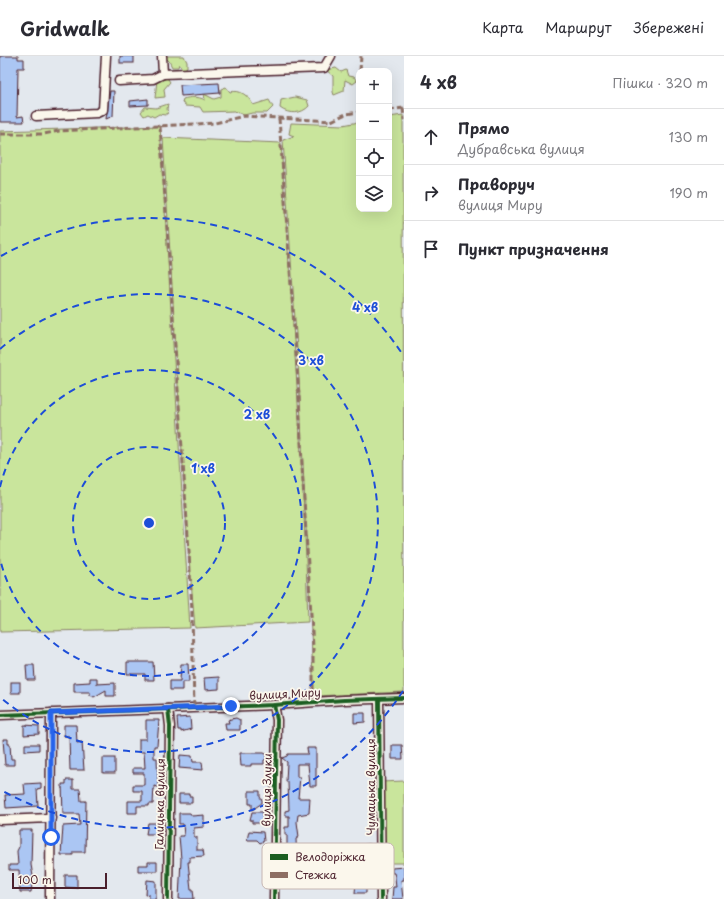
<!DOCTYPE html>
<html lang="uk">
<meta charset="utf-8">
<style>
body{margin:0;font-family:"Playpen Sans",sans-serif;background:#f7f7f7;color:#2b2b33}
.controls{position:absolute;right:12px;top:12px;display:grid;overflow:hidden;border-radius:8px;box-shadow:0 4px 16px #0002}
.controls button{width:36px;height:36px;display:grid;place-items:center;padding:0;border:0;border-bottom:1px solid #e1e1e2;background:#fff;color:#2b2b33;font:20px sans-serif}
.scale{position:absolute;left:12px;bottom:10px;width:95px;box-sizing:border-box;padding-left:4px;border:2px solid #4a1f2b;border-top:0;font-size:11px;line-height:14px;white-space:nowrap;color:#4a1f2b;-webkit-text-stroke:3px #fbf7ec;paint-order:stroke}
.stop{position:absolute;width:12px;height:12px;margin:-9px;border:3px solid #2563eb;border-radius:50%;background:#fff}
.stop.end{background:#2563eb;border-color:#fff;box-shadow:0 1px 4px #0008}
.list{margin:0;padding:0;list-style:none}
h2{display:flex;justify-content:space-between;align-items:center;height:52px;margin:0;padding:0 16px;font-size:17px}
h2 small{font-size:13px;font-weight:400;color:#7c7c81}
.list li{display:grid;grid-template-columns:26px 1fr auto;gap:12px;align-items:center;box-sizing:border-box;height:56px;padding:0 16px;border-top:1px solid #e1e1e2}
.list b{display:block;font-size:15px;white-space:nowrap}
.list p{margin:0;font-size:13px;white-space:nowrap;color:#7c7c81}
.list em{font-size:13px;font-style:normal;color:#7c7c81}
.icon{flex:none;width:22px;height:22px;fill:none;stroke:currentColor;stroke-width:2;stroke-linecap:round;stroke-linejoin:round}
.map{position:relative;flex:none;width:404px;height:843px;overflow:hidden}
header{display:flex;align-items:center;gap:24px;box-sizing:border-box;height:56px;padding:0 20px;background:#fff;border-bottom:1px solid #e1e1e2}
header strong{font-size:19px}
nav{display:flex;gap:22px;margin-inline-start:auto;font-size:14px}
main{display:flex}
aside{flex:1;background:#fff}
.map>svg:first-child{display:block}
</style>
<header>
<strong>Gridwalk</strong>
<nav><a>Карта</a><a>Маршрут</a><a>Збережені</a></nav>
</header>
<main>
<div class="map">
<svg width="404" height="843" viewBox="0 0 404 843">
<rect width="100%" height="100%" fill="#e3e8ee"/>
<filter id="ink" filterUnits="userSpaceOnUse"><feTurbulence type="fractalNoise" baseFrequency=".025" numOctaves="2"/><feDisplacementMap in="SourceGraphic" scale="8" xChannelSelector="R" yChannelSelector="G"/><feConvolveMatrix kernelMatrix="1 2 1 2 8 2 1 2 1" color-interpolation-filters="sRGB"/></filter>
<g filter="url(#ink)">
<g fill="#c9e59c" stroke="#8a8264">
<polygon points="164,0 184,0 187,6 187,11 183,14 179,8 178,11 172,11 169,5"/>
<polygon points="336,12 341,16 346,14 348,20 354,21 357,25 353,28 345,24 344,35 334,39 333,36 333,20 326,14"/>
<polygon points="166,20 170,26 164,33 165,41 155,42 157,24"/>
<path d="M226 31 230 36C240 33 249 40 253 49L269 44 273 51 267 57H252L244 59 234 55 203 56 200 51 185 50 182 46 183 43C190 41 198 40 205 44L204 38 214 43 221 41V33Z"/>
<path d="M295 41 307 44 309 50C302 58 289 59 280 52L281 44Z"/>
<polygon points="168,48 167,53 168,57 165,59 159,58 154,61 148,58 144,60 141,56 145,51 156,52"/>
<polygon points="403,59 404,636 314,640 299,323 283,84 294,80 289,78 291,67 343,69 359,66 359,153 389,153 389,61"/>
<polygon points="160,70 190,572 0,576 0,75"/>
<path d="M163 82 281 87C291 246 304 406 308 566L195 572 187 478Z"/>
<polygon points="404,725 404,807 382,807 381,726"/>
</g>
<g fill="#abc6f3" stroke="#4a1f2b">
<polygon points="0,0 18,0 18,3 24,3 24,12 18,12 17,61 23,60 24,66 0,66"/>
<rect x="120" y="0" width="14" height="7"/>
<polygon points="219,27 220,37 181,40 180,29"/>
<polygon points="110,35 114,35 113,60 106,63"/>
<polygon points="148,43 148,49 130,50 130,45"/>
<polygon points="127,606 153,606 154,624 145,624 145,618 127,618"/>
<polygon points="181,608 188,608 189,626 182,626 182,634 170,634 170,625 180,625"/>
<polygon points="26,609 34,609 35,624 27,624"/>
<polygon points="219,621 219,633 205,634 204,622"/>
<polygon points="90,622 97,622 97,628 115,627 115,640 106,640 106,634 94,641 90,639 90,636 74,636 74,627 90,626"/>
<rect x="11" y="626" width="9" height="11"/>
<polygon points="354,657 365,657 365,666 354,667"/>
<polygon points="190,661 191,673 181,676 181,674 178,674 177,662"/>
<polygon points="236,662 240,664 240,674 226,674 225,667 229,667 228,664 231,663"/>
<polygon points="146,664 159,664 157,690 154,690 154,702 157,702 158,731 154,730 153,748 149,748 149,750 137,750 137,757 128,757 128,745 142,745 142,735 133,735 133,729 144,729 144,717 133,717 133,712 145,712 144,696 139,696 139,683 146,683"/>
<polygon points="24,669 39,670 39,678 24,679"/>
<polygon points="64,669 76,669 77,687 82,686 84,714 70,714 69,680 64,680"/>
<polygon points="3,683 8,683 8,688 10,688 11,703 14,703 14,709 5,709"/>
<polygon points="25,688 39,688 39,694 25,695"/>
<polygon points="392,689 402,689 403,703 392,703"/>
<polygon points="307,692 316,692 316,730 310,730 308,708 297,708 297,721 300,721 298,742 310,742 309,757 298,759 297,766 299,781 296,783 297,809 309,809 309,824 300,824 300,821 282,820 283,810 287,810 287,779 285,779 285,771 289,771 289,760 285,760 285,755 289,754 288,726 286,726 287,706 282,702 287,700 288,698 308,698"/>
<polygon points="240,697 264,697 266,698 266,704 264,704 264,708 251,708 251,710 241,710"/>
<polygon points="180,699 192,700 193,706 202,706 203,714 179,712"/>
<rect x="103" y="702" width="12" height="15"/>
<polygon points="66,724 73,724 73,733 80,733 81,745 86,745 85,796 73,796 73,799 61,799 63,770 80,769 79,758 63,758 62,728 66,728"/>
<polygon points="41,727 41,732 37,733 38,750 6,752 5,739 25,738 24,728"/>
<polygon points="249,735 260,735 260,741 262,744 262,747 252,754 252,748 249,748"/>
<polygon points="179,738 189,738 189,740 192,740 192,747 179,747"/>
<polygon points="252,756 263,756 263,767 252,767 252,764 250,764"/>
<polygon points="179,757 190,757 192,760 204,759 204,771 194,772 194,781 197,781 197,794 203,794 204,800 190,801 190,806 188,806 191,833 193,833 194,843 179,843 181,803 179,780 184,780 183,768 179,768"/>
<polygon points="148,767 156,767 157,778 146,778"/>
<polygon points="19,774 32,774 31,809 33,820 31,836 20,836 19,814 9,814 9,809 18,809 17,795 19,791"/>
<polygon points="249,775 263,776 264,785 260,787 257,784 247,784"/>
<polygon points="370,788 371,799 367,799 368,818 366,818 366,837 355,837 356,826 357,826 356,808 359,808 358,789"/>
<polygon points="148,806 157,806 157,815 138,815 138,809 148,809"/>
<polygon points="404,811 404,824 401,824 403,843 392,843 393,831 396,831 395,821 394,817 392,817 392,812"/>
<polygon points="65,819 77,819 77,832 65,831"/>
<polygon points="147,824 156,825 156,843 149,843 149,838 146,839"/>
</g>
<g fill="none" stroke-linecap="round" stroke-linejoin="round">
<defs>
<g id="minor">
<polyline points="162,0 163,18 324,12 331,0"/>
<polyline points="119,25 153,23 163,18"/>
<polyline points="36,60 97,57 103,54 106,0"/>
<polyline points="379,643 381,843"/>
<polyline points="274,649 277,664 274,843"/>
<polyline points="0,659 274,649 344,644 404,642"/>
<polyline points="0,764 51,762"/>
<polyline points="50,843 51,657"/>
<polyline points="168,843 170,670 168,653"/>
</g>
</defs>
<use href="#minor" stroke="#4a1f2b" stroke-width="11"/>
<use href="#minor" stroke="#fbf7ec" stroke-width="8"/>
<g stroke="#8d6e63" stroke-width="3" stroke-dasharray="6 3" stroke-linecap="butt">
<polyline points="360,15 361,0"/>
<polyline points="359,21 359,26"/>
<polyline points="403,52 404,64"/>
<polyline points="389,54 404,52"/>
<polyline points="279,62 299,339 302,411 313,591 313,646"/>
<polyline points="160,70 189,495 192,556 194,652"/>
<polyline points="0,78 44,78 59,75 215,67 244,60 331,65 346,58 359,56"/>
</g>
<defs>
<g id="cycleway">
<polyline points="379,643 381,843"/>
<polyline points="274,649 277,664 274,843"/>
<polyline points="0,659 274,649 344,644 404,642"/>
<polyline points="168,843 170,670 168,653"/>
</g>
</defs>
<use href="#cycleway" stroke="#fbf7ec" stroke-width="6"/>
<use href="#cycleway" stroke="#1b5e20" stroke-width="4"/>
</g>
</g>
<g fill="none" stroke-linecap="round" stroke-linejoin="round" filter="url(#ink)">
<polyline stroke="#2563eb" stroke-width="5" points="51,781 51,657 231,650"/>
</g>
<g fill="none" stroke="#1d4ed8" stroke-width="2" stroke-dasharray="7 5">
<circle cx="149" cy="467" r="76"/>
<path d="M0 431A153 153 0 1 1 0 503"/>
<path d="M0 293A229 229 0 1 1 0 641"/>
<path d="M403 635A305 305 0 0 1 1 734M1 200A305 305 0 0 1 403 299"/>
</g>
<g text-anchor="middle" stroke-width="3.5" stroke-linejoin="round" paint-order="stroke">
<g font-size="11" fill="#4a1f2b" stroke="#fbf7ec">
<text transform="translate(285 638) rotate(-3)" y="4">вулиця Миру</text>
<text transform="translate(371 731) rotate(-90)" y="4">Чумацька вулиця</text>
<text transform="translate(267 734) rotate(-89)" y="4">вулиця Злуки</text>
<text transform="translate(160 748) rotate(-89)" y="4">Галицька вулиця</text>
</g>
</g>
<rect x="262" y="787" width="132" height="46" rx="6" fill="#fbf7ec" stroke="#c6b6b2" stroke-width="1"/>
<rect x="270" y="798" width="18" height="6" fill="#1b5e20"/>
<rect x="270" y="816" width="18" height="6" fill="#8d6e63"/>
<g font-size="11" fill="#4a1f2b">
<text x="295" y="805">Велодоріжка</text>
<text x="295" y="823">Стежка</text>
</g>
<circle cx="149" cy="467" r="6" fill="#1d4ed8" stroke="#fbf7ec" stroke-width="2"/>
<g font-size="12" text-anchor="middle" font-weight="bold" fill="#1d4ed8" stroke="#fbf7ec" stroke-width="3.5" stroke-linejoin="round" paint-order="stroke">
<text x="365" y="256">4 хв</text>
<text x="311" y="309">3 хв</text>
<text x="257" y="363">2 хв</text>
<text x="203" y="417">1 хв</text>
</g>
</svg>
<div class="controls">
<button>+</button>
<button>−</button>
<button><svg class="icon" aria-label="locate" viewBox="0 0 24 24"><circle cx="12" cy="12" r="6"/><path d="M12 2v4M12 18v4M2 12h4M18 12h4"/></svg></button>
<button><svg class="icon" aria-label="layers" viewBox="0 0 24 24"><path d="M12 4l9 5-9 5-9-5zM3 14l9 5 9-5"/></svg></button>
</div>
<div class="scale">100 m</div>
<div class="stop" style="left:51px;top:781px"></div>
<div class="stop end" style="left:231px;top:650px"></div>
</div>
<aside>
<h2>4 хв<small>Пішки · 320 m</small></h2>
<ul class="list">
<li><svg class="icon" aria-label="ahead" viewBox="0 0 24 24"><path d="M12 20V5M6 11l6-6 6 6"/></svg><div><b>Прямо</b><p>Дубравська вулиця</p></div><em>130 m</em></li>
<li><svg class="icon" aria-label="right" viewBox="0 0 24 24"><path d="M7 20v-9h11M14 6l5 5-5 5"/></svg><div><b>Праворуч</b><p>вулиця Миру</p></div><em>190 m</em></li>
<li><svg class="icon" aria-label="arrive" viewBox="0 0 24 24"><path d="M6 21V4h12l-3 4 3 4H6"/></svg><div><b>Пункт призначення</b></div></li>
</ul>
</aside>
</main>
